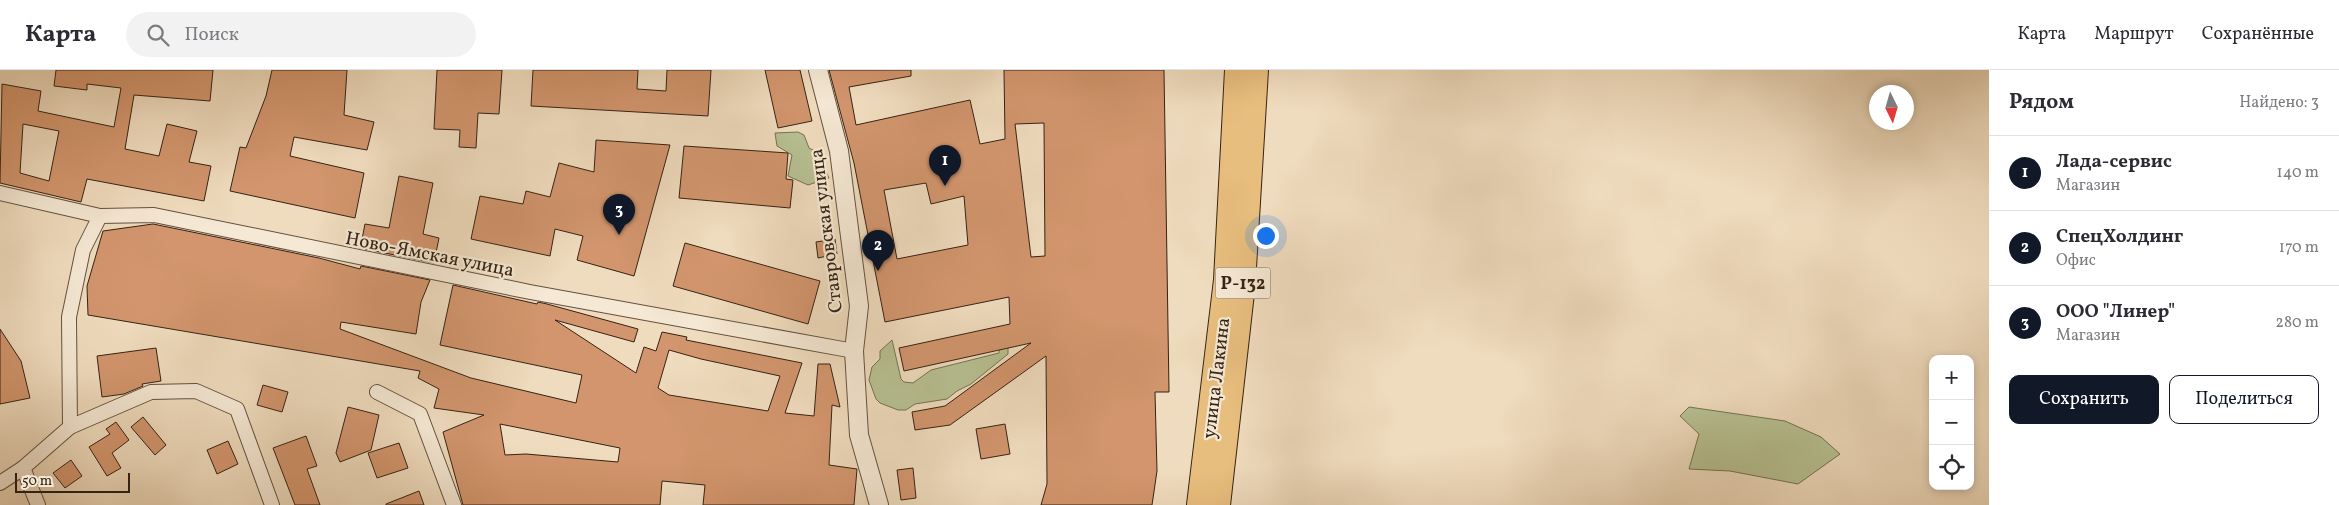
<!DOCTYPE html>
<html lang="ru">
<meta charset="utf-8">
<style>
body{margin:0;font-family:Vollkorn,serif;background:#f2f2f3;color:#2b2b33}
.controls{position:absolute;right:15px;bottom:15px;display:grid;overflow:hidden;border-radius:10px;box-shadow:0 2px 8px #0003}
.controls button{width:45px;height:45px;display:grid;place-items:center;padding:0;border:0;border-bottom:1px solid #e1e1e2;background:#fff;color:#2b2b33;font:25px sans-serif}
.compass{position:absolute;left:1869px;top:15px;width:45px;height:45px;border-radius:50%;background:#fff;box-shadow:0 2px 8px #0003;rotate:175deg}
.scale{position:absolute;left:15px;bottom:12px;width:115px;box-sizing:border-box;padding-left:5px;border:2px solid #352314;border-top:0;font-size:14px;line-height:18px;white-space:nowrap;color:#352314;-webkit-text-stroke:4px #f5e8d4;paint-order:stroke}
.you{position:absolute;left:1265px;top:165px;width:18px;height:18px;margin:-12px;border:4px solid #fff;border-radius:50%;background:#1a73e8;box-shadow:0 0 0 8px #1a73e833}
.badge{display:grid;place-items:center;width:32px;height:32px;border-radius:50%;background:#111827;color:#fff;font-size:16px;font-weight:700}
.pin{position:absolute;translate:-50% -41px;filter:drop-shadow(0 1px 2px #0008)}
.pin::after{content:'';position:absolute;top:26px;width:18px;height:15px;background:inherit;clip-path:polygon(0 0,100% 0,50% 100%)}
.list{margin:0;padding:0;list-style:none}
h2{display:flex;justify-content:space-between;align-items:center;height:65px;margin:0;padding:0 20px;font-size:21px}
h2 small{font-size:16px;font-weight:400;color:#7c7c81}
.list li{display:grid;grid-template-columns:32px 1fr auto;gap:15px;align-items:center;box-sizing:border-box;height:75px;padding:0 20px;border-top:1px solid #e1e1e2}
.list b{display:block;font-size:19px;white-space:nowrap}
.list p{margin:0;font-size:16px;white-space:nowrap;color:#7c7c81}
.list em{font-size:16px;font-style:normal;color:#7c7c81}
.actions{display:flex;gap:10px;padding:15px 20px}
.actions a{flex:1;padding:11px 0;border:1px solid #111827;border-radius:10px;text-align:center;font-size:18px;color:#111827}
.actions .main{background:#111827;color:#fff}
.icon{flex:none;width:28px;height:28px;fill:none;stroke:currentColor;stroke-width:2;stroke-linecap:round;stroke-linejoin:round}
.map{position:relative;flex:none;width:1989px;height:435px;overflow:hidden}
header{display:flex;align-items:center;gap:30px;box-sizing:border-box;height:70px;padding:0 25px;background:#fff;border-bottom:1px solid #e1e1e2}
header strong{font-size:24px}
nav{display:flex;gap:28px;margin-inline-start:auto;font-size:18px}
.search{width:350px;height:45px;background:#f2f2f3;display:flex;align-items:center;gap:12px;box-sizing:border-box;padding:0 18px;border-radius:28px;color:#7c7c81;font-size:19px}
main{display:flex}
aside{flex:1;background:#fff}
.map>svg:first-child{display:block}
</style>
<header>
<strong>Карта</strong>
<div class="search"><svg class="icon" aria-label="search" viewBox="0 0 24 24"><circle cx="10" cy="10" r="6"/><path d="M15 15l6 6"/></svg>Поиск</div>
<nav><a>Карта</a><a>Маршрут</a><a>Сохранённые</a></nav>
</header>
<main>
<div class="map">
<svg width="1989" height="435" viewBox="0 0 1989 435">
<rect width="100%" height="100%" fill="#efdbbd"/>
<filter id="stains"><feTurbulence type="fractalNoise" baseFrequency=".004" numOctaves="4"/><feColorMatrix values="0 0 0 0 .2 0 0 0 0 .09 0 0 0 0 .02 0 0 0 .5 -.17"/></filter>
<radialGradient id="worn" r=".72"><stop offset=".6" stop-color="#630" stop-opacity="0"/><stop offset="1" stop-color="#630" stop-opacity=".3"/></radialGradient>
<g fill="#b7c092" stroke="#767253">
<polygon points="798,62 804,65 809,78 817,82 829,108 808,115 788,106 792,85 777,76 775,63"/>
<polygon points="1008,257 1008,284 971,314 957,321 947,329 915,334 906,340 898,340 880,333 876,329 869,310 872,297 880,289 880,281 892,270 901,309 904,312 913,313 931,300 999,283 1000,262"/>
<polygon points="1689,337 1785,351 1821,367 1840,384 1798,414 1730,401 1689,399 1699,364 1680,346"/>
</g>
<g fill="#d2956d" stroke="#352314" fill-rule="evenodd">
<path d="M56 0H213L210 31 134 25 125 79 159 86 167 54 197 61 189 92 211 96 204 131 87 109 81 132 0 113 2 14 41 21 38 41 114 57 121 18 87 14V20L54 16ZM23 54 59 61 49 111 20 103Z"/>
<polygon points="272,0 347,0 344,45 374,52 367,80 294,67 290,86 364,103 355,148 230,121 240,77 246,78 266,26"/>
<polygon points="437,0 502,0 499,44 478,43 476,78 459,77 460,60 434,59"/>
<polygon points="533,0 638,0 637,19 666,21 667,0 711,0 708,46 531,36"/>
<polygon points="765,0 800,0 812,51 778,58"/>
<path d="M829 0H911V6L849 17 856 55 970 30 980 74 1005 69 1004 0H1164L1169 322H1155L1157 401 1152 435H1041L1047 414 1046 286 950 355 915 360 912 342 945 336 1031 273 904 301 899 278 1010 254 1009 227 885 252 854 93ZM1044 53 1045 186 1031 187 1015 54ZM926 113 931 134 964 126 968 175 897 189 884 120Z"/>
<polygon points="596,70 670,75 634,206 577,190 583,166 555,159 550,186 471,169 480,126 523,134 526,121 550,127 559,93 594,102"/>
<polygon points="684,76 788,83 786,109 793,110 790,138 679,128"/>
<polygon points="399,106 433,113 423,164 439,168 434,193 365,179 366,175 361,174 365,154 389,158"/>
<path d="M153 154 319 188 360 199 361 196 430 210 421 232 416 264 341 252 340 259 471 308 576 333 582 305 440 275 453 215 537 234 538 232 547 234 638 259 634 272 555 250 636 303 644 277 656 281 662 262 687 267 686 270 802 293 785 343 814 346 818 294H830L840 337 832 335 829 395 857 399 854 435H703L705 415 662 411 660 435H463L443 362 484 345 434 338 439 319 418 308 420 301 88 245 87 216 103 161ZM669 280 701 289 780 306 768 341 669 325 658 318ZM500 354 620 378 618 392 526 384 505 385Z"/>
<polygon points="835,169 837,184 818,188 816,172"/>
<polygon points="685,173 820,211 808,254 673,216"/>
<polygon points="0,259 21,291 30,328 0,334"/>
<polygon points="156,278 161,311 142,314 143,316 124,324 102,327 97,286"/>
<polygon points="263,315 288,322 282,342 257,335"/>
<polygon points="348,337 379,345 371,380 340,392 336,383"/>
<polygon points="143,347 166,375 155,385 131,357"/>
<polygon points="116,352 129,370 112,383 121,398 107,406 89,377 110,364 106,359"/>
<polygon points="1005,354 1010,384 981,389 976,359"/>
<polygon points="306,366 317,396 307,399 320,435 295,435 273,378"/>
<polygon points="228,371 238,394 217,404 207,380"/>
<polygon points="399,373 408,398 377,408 368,383"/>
<polygon points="71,390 82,406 65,418 53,403"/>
<polygon points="913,398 916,428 901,430 897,400"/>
<polygon points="419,421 424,435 386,435 386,434"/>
</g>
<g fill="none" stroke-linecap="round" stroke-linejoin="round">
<defs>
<g id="minor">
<polyline points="0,123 100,146 154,145 530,222 854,281"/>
<polyline points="377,322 420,344 454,435"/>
<polyline points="70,357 69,247 83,180 100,146"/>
<polyline points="23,398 38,435"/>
<polyline points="0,413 23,398 70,357 151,322 196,321 237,339 272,435"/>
</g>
<polyline id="tertiary" points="818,0 839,81 859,236 854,281 859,365 879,435"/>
<g id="trunk">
<polyline points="1199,435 1226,210 1237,0"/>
<polyline points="1218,435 1243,214 1256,0"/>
</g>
</defs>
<use href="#minor" stroke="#64513e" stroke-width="16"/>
<use href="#tertiary" stroke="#64513e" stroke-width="20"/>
<use href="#trunk" stroke="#352314" stroke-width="26"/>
<use href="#minor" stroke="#f5e8d4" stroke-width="14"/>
<use href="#tertiary" stroke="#f5e8d4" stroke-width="18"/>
<use href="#trunk" stroke="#e8be7e" stroke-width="24"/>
</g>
<g text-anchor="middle" stroke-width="4.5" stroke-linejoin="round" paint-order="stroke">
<rect fill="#f5e8d4" stroke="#6f5e4e" stroke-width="1" x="1215.5" y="197.5" width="55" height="31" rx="4"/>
<g font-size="18" font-weight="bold" fill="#352314">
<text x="1243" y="219">Р-132</text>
</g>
<g font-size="19" fill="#352314" stroke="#f5e8d4">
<text transform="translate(825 161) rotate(-97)" y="7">Ставровская улица</text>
<text transform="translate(430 183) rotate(11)" y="7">Ново-Ямская улица</text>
<text transform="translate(1215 308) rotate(-83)" y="7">улица Лакина</text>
</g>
</g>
<rect width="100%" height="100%" filter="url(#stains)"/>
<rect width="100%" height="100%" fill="url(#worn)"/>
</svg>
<div class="controls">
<button>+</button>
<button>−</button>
<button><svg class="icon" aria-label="locate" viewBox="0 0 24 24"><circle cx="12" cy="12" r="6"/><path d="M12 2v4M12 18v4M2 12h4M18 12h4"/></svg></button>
</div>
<svg class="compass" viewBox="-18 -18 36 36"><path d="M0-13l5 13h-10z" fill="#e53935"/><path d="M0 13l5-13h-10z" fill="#7c7c81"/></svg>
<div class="scale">50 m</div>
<div class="you"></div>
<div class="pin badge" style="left:945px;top:116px">1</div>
<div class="pin badge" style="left:878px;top:201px">2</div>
<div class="pin badge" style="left:619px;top:165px">3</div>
</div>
<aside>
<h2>Рядом<small>Найдено: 3</small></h2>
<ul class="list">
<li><span class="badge">1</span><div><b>Лада-сервис</b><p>Магазин</p></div><em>140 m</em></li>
<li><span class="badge">2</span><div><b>СпецХолдинг</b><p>Офис</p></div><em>170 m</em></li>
<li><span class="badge">3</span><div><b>ООО &quot;Линер&quot;</b><p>Магазин</p></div><em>280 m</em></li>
</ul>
<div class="actions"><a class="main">Сохранить</a><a>Поделиться</a></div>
</aside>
</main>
